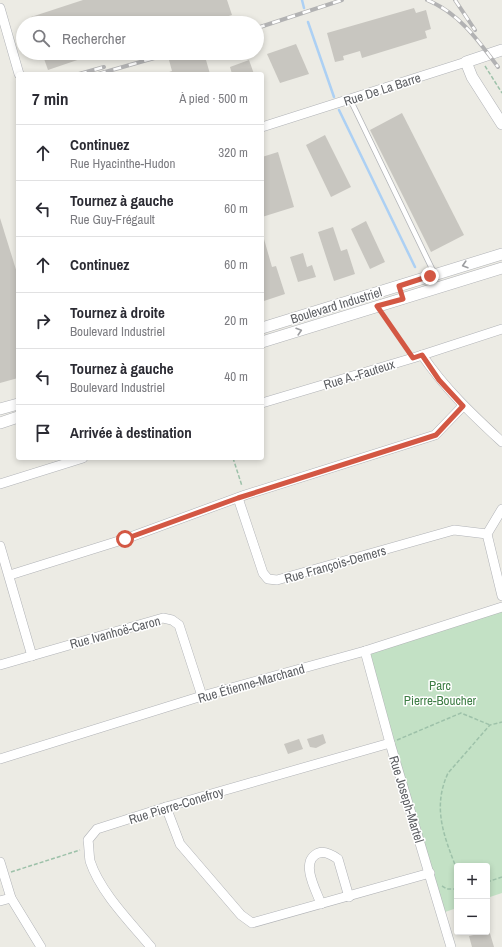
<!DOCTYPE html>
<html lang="fr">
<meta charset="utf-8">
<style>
body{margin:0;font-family:"Archivo Narrow",sans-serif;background:#f2f2f3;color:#2b2b33}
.controls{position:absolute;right:12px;bottom:12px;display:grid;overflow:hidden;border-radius:4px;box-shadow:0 2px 6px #0003}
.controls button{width:36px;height:36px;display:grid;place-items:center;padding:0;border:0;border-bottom:1px solid #e1e1e2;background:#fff;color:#2b2b33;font:20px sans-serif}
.stop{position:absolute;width:12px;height:12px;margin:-9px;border:3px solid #d35743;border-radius:50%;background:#fff}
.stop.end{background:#d35743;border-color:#fff;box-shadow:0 1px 4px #0008}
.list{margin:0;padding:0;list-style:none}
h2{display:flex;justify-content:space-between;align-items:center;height:52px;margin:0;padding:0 16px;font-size:17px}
h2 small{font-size:13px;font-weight:400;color:#7c7c81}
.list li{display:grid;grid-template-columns:26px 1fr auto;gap:12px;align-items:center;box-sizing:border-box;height:56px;padding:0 16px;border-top:1px solid #e1e1e2}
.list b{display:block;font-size:15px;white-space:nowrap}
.list p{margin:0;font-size:13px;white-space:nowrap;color:#7c7c81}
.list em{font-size:13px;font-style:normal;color:#7c7c81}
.icon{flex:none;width:22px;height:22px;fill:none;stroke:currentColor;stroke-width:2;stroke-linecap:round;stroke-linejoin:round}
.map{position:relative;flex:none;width:502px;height:947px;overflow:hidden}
.search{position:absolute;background:#fff;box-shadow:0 2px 6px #0003;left:16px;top:16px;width:248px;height:44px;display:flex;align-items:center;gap:10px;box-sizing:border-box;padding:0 14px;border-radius:22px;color:#7c7c81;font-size:15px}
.panel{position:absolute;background:#fff;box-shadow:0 2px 6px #0003;left:16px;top:72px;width:248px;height:388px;border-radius:4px}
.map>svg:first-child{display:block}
</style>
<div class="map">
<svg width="502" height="947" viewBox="0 0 502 947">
<rect width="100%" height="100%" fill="#ecebe4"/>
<polygon fill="#c3e1c5" points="502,607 502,893 487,898 487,866 457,866 457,908 442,913 365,651"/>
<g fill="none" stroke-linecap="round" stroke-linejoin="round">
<g stroke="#acd0f4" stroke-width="2.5">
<polyline points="302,0 304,8"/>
<polyline points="308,22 334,97"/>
<polyline points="339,110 415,267"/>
</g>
</g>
<g fill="#c8c6c0">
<polygon points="83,0 227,0 232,15 206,23 33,23 31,17"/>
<polygon points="414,8 416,13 426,10 431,29 425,31 427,38 362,58 360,51 343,56 344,60 335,62 327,33"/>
<polygon points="296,44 309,74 280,83 267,54"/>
<polygon points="42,53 98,53 48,70"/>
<polygon points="196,53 204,53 210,74 163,74 172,71 169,60"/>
<polygon points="249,60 254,74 232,74 230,67"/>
<polygon points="402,113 464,235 431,252 370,130"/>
<polygon points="325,135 351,187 331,197 306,145"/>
<polygon points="278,152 294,207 262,217 262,157"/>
<polygon points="0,218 18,276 18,378 0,383"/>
<polygon points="366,221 385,262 370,269 351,229"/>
<polygon points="333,227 341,251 347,249 355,274 334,281 318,232"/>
<polygon points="264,239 272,267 276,266 285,294 264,301 262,296 262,240"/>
<polygon points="303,253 307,267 312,265 316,277 298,282 290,257"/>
<polygon points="323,734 326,743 316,748 310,747 307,739"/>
<polygon points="299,739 303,749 288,754 284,744"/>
<polygon points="487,930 489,930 494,947 472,947 469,936 487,932"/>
</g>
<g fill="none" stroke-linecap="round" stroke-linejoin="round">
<defs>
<polyline id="service" points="350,99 435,275"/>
<g id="minor">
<polyline points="0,8 19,74"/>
<polyline points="262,127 466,62"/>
<path d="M422 355C446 390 472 414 502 442"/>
<polyline points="262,403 413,358 502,329"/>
<polyline points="0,484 83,458"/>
<polyline points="238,498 263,573 268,579 277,580 454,530 487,534"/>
<polyline points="502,509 487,534 502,596"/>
<polyline points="0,546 32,656"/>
<polyline points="10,575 125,539 245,495 435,435 463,406"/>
<polyline points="365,651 390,743 451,947"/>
<polyline points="0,665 163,618 172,620 179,625 202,696"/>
<polyline points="0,759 202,696 365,651 502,607"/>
<polyline points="166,807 180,844 241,915 252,923 430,873"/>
<polyline points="0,862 11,898 41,947"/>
<polyline points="0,901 11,898"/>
<path d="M321 904C317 892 301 865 315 855 322 849 331 854 338 859L349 897"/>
<path d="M151 947C131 923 100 892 90 861 89 855 89 846 88 840L97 829 166 807 390 743"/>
</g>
<g id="tertiary">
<polyline points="502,50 466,62 472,77 502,124"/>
<polyline points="262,328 502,254"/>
<polyline points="262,342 502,268"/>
<polyline points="0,409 18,404"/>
<polyline points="0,423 18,417"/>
</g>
</defs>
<use href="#service" stroke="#b1b3b7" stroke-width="6"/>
<use href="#minor" stroke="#b1b3b7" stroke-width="10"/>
<use href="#tertiary" stroke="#b1b3b7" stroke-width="12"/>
<g stroke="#9dc1a9" stroke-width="1.5" stroke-dasharray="4 2" stroke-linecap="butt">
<polyline points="485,66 502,93"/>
<polyline points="383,315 408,351"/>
<polyline points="233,458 242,486"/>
<polyline points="397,740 461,713 490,725"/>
<path d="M457 870C444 836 432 808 448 773L490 725 502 722"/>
<polyline points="11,872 80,850"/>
<polyline points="487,882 502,877"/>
<polyline points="442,886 447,889 457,889"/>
</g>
<use href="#service" stroke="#fff" stroke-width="4.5"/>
<use href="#minor" stroke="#fff" stroke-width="9"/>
<use href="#tertiary" stroke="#fff" stroke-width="11"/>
<defs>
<g id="rail">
<path d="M427 0C459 13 478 40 498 67"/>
<polyline points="455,0 475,30"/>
<polyline points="257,28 342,0"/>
<polyline points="79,74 104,67"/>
<polyline points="98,74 172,53"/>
</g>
</defs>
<use href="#rail" stroke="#b2b2b3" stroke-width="4"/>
<use href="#rail" stroke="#fff" stroke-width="2.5" stroke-dasharray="8" stroke-linecap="butt"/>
</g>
<defs><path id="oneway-chevron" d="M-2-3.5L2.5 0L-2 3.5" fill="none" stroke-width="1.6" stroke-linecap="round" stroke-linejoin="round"/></defs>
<g stroke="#9d9ea1">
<use href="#oneway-chevron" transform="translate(465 265) rotate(163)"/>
<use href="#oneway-chevron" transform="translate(299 331) rotate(-17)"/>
</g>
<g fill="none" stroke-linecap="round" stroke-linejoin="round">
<polyline stroke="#d35743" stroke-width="5" points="125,539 238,498 436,435 463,406 439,380 422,355 413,358 377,306 403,299 399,286 430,276"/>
</g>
<g text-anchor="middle" stroke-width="3" stroke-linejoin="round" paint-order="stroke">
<g font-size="13" fill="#5c5e62" stroke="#fff">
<text transform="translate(382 89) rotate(-18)" y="5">Rue De La Barre</text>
<text transform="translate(336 305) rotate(-17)" y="5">Boulevard Industriel</text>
<text transform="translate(359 374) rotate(-17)" y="5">Rue A.-Fauteux</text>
<text transform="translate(335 564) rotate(-16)" y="5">Rue François-Demers</text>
<text transform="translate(115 632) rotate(-15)" y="5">Rue Ivanhoë-Caron</text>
<text transform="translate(251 683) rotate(-16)" y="5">Rue Étienne-Marchand</text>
<text transform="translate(407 799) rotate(73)" y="5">Rue Joseph-Martel</text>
<text transform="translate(176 805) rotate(-17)" y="5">Rue Pierre-Conefroy</text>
</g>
<g font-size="13" fill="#3f7e46" stroke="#fff">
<text x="440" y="690">Parc<tspan x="440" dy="15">Pierre-Boucher</tspan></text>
</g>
</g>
</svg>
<div class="controls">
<button>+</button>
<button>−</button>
</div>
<div class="stop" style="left:125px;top:539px"></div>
<div class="stop end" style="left:430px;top:276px"></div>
<div class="search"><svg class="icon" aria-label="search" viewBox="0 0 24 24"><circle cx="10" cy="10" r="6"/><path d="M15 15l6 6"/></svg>Rechercher</div>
<section class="panel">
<h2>7 min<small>À pied · 500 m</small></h2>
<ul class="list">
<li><svg class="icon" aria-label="ahead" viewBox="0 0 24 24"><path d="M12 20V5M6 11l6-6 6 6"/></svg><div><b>Continuez</b><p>Rue Hyacinthe-Hudon</p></div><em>320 m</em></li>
<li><svg class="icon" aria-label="left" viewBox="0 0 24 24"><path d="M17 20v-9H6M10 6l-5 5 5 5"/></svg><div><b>Tournez à gauche</b><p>Rue Guy-Frégault</p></div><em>60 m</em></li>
<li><svg class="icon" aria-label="ahead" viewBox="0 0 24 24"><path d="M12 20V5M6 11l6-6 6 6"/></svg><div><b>Continuez</b></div><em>60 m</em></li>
<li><svg class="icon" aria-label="right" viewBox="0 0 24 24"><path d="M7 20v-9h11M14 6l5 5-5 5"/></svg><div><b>Tournez à droite</b><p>Boulevard Industriel</p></div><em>20 m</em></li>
<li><svg class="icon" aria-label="left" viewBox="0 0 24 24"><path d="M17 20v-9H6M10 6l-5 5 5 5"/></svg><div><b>Tournez à gauche</b><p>Boulevard Industriel</p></div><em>40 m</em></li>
<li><svg class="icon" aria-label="arrive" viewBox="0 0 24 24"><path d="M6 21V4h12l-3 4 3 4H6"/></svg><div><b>Arrivée à destination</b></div></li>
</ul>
</section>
</div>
